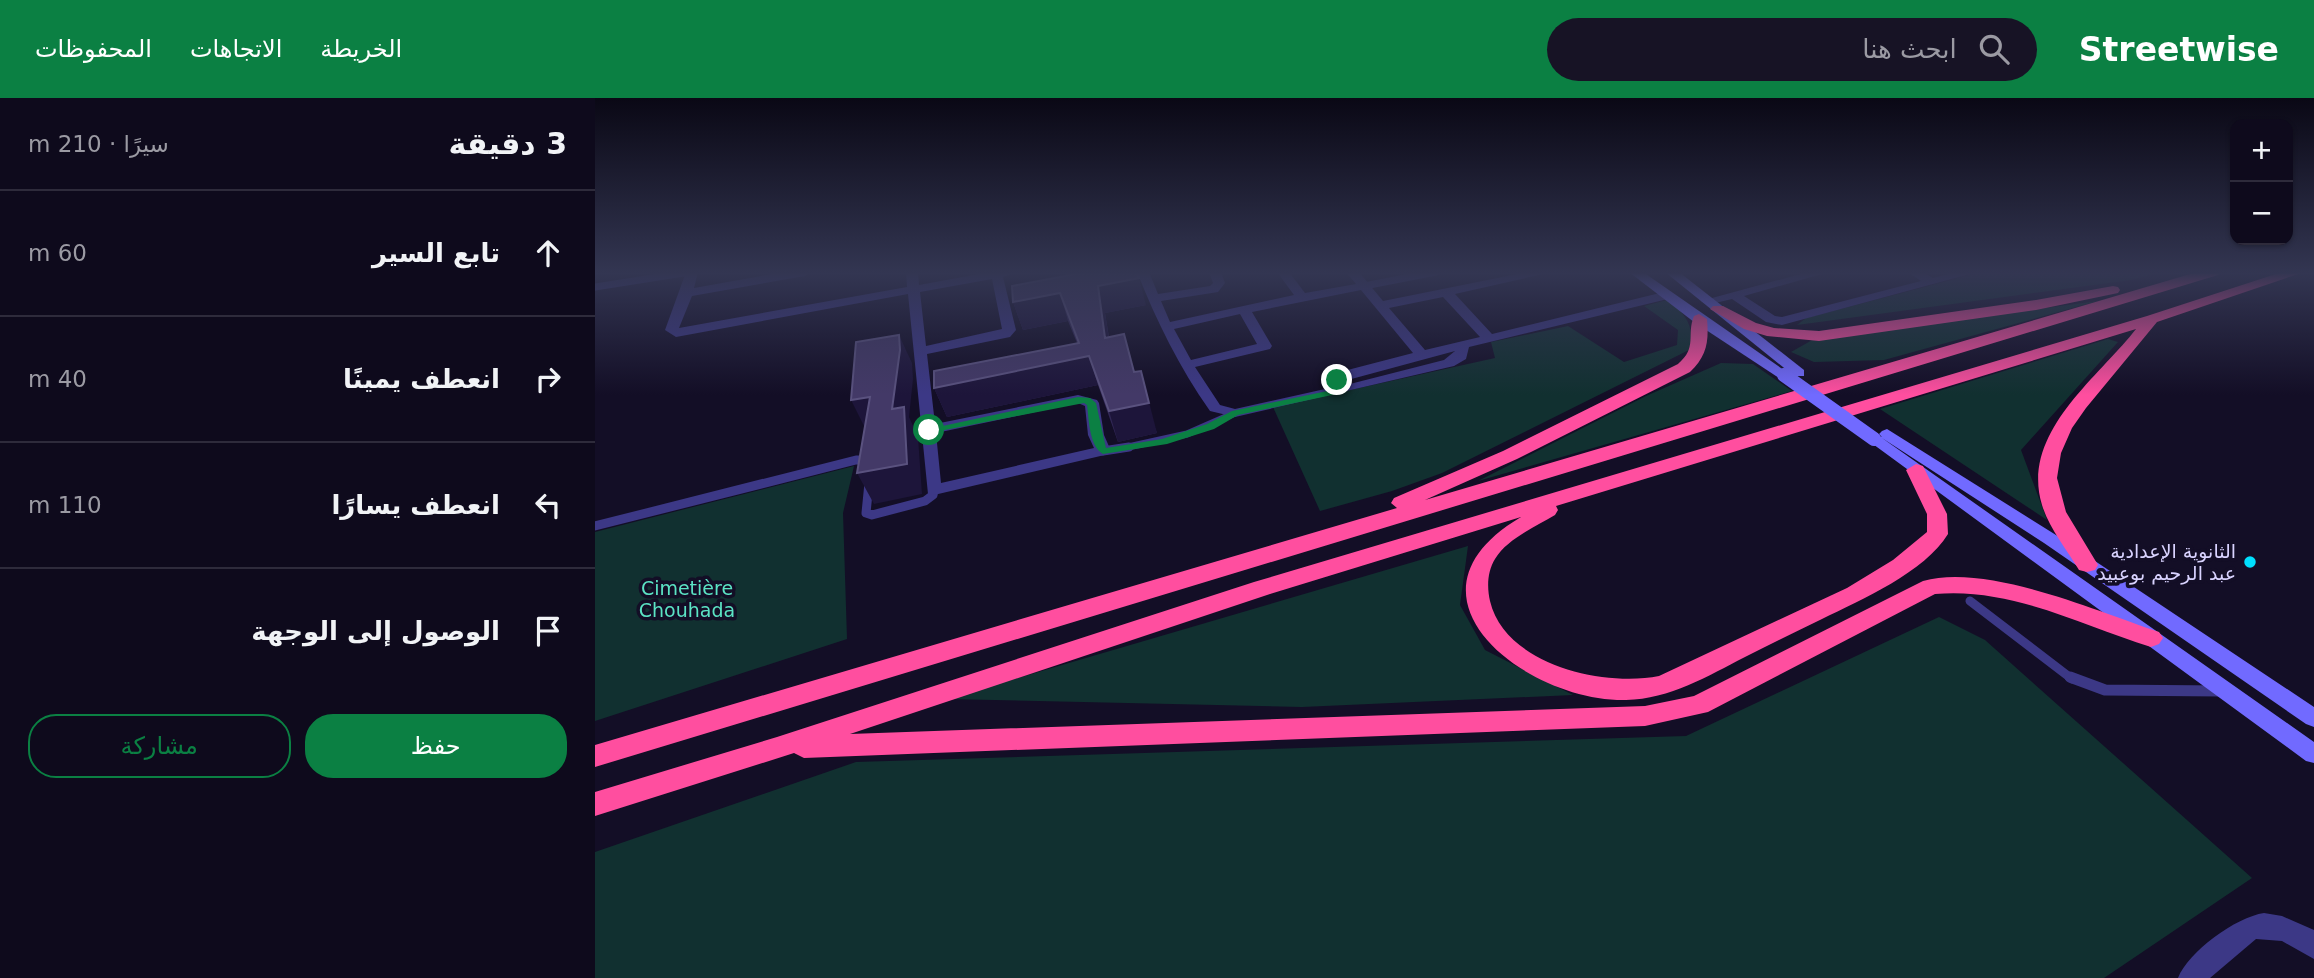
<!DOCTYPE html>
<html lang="ar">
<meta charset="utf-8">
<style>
body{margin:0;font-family:"DejaVu Sans","Noto Naskh Arabic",sans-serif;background:#171325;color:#f1f3f6;direction:rtl}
.controls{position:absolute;right:21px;top:21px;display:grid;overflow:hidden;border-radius:14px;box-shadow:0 2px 5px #0004}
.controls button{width:63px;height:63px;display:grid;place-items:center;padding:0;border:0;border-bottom:2px solid #2e2b3b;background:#0e0a1c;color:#f1f3f6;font:35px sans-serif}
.stop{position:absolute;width:21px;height:21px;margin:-16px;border:5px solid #0b8043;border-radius:50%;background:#fff}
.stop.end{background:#0b8043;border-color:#fff;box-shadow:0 2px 7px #0008}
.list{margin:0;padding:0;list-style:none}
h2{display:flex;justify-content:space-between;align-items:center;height:91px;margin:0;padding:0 28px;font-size:30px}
h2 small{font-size:23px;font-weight:400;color:#9b9aa3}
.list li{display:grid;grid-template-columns:46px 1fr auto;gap:21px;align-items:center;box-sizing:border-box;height:126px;padding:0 28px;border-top:2px solid #2e2b3b}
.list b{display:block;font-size:26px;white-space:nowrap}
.list em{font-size:23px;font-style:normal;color:#9b9aa3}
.actions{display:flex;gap:14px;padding:21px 28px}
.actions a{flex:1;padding:16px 0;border:2px solid #0b8043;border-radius:28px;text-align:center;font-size:24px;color:#0b8043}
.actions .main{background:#0b8043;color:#fff}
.icon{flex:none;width:38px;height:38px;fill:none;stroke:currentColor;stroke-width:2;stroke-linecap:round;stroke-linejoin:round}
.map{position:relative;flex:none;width:1719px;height:880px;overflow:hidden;direction:ltr}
header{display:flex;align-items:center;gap:42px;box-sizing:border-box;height:98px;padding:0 35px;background:#0b8043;color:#fff}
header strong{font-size:33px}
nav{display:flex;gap:38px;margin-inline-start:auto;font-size:24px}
.search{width:490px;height:63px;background:#171325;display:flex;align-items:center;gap:18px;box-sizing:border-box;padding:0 24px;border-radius:38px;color:#9b9aa3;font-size:26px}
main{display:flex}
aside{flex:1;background:#0e0a1c}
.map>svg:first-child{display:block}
</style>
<header>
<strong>Streetwise</strong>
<div class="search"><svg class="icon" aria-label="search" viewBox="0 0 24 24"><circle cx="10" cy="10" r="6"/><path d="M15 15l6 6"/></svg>ابحث هنا</div>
<nav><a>الخريطة</a><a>الاتجاهات</a><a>المحفوظات</a></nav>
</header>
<main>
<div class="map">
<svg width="1719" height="880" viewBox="0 0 1719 880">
<rect width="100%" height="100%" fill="#130e26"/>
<g fill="#113030">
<polygon points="1387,174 1566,174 1536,182 1202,227 1211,220"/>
<path d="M1072 202C1090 215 1101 228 1094 252L847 375 797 393 725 413 678 309 900 260 896 244 973 228 1029 264 1082 247 1083 232 1049 208Z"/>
<polygon points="1503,203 1289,262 1219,264 1196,254 1219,241"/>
<polygon points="1513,241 1523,244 1426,352 1452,422 1285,311"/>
<polygon points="1126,265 1158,266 1197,293 883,383 1051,298"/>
<polygon points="259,368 248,415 252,541 0,623 0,434"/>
<polygon points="873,448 865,507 890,552 978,597 707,609 351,601"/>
<polygon points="1344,519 1390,542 1657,780 1509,880 0,880 0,754 261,664 1091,638"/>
</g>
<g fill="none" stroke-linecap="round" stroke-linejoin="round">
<g stroke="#3c3886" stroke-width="7">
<polyline points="769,188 841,174"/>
<polyline points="0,189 95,174"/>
<polyline points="524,351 592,336 640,315"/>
</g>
<g stroke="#3c3886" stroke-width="9">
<polyline points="508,353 534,349"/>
<polyline points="274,385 271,415 277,417 330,403 338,397 339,392"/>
<polyline points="0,428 261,362 275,362"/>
<polyline points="1375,503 1477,581"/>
</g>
<polyline stroke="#3c3886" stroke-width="11" points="1475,579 1510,592 1626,593"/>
<g fill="#3c3886" fill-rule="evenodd">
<path d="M91 174H103L99 190 188 174H216L210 178 97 198 84 230 312 189 311 174H323L324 187 395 174H422L408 179 421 232 415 239 332 256 340 326 483 297 502 302 504 305 509 337 516 353 514 356 339 397 333 396 313 196 81 239 70 232ZM397 181 407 231 331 248 325 194ZM483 305 490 308 493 337 499 350 346 385 341 335Z"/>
<path d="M542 174H554L563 196 615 188 618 185 614 174H626L630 185 623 194 566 203 575 224 699 197 682 174H694L710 195 761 186 751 174H764L788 203 932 174H957L860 196 897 236 1073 193 1079 197 1077 200 874 249 871 261 859 268 640 319 615 313C584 269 562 224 542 174ZM766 192 818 255 741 275 735 282 739 289 640 311 625 307 600 269 675 251 677 248 657 214ZM848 199 885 239 830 252 794 210ZM645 216 662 246 596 262 579 231ZM860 253 849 262 751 287 749 283Z"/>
<polygon points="1213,174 1234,174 1149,198 1180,218 1187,219 1326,183 1313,174 1328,174 1338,180 1361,174 1382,174 1187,227 1171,224 1137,201 1112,207 1106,203"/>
<path d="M1669 815 1687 818 1719 832V861L1687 843 1661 841 1615 880H1583C1593 854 1641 819 1669 815Z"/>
</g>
<g fill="#716aff" fill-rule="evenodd">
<polygon points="1034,174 1048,174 1196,277 1189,281 1184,280 1099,224"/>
<polygon points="1070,174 1084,174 1209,272 1209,278 1199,278"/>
<polygon points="1292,331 1461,437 1719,609 1719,629 1711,626 1449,445 1287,340 1719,644 1719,665 1711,663 1271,341 1279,336 1287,339 1284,336 1287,333"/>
</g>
<g fill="#ff4e9f" fill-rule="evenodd">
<path d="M1602 174H1625L1623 177 0 669V647L802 410 796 405 799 400 908 353 1083 266C1103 249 1091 237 1099 218L1104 216 1112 221C1114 243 1112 258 1095 274L922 361 830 402Z"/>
<path d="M1687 174H1709L1562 224 1491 310 1477 330 1466 355 1462 380 1471 414 1503 467 1500 472 1492 474 1484 472C1472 452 1454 430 1447 407 1425 335 1503 280 1541 231L961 408 963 412 960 417C940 429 912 441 900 461 892 474 892 490 895 503 910 567 1009 589 1064 578L1252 490 1298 462 1332 434V416L1311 372 1321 366 1328 368 1352 416 1353 436C1330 474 1266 502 1227 521 1201 534 1175 546 1150 559 1113 578 1075 601 1031 602 932 604 792 498 926 419L675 496 255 636 1050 608 1099 598 1328 483C1392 465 1501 513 1564 534L1568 540 1564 546 1556 549C1486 527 1415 489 1340 496L1113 614 1050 628 209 660 199 655 0 718V694L182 639 659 484 1552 218Z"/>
<polygon points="1518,188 1523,189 1525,192 1523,195 1441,212 1224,243 1172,238 1149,231 1115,211 1118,208 1128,208 1161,225 1179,230 1224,233 1441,202"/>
</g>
<polyline stroke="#716aff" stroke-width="14" points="1189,277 1279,341"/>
</g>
<polygon fill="#312755" points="417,188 551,207 510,215 514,239 539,274 562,335 523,344 503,287 352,319 339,290 482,245 473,223 428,232 418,204"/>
<g fill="#1d153a">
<polygon points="544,180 551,207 510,215 518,268 510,240 503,188"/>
<polygon points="465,195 473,223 428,232 418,204"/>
<polygon points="304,237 317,265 318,281 314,319 323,339 327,396 279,406 262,375 297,311"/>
<polygon points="494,258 503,287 352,319 339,290"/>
<polygon points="546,273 562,335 523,344 514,313"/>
<polygon points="275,299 271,332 256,302"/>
</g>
<g fill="#433967" stroke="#5a527f" stroke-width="2">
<polygon points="491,174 540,174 544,180 503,188 510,240 529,236 539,274 546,273 554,305 514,313 494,258 339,290 339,273 484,245 465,195 418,204 417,188"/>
<polygon points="304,237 305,252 297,311 309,309 312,366 262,375 275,299 256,302 261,244"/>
</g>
<linearGradient id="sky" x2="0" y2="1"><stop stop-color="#0a0815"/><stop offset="0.59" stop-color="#333652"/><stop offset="1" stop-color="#333652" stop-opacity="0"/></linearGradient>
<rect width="1719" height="297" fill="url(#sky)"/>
<path fill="#0b8043" d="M742 279 747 282 751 294 643 317 619 331 572 346 508 356C494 348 494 321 492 307L489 305 334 335 329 332 483 299 495 300 501 305 511 350 567 341 612 326 637 313 742 291 738 282Z"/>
<circle fill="#00dffe" stroke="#130e26" stroke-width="2.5" cx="1655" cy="464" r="7"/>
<g text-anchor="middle" stroke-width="7" stroke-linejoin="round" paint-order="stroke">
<g font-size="19" fill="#d9d3ff" stroke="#130e26" text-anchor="end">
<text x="1641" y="460">الثانوية الإعدادية<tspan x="1641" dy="22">عبد الرحيم بوعبيد</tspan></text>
</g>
<g font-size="19" fill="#5be3c4" stroke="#130e26">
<text x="92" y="497">Cimetière<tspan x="92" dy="22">Chouhada</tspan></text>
</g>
</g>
</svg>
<div class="controls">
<button>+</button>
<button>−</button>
</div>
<div class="stop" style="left:334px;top:332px"></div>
<div class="stop end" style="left:742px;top:282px"></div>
</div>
<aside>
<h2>3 دقيقة<small>سيرًا · 210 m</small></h2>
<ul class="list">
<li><svg class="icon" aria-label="ahead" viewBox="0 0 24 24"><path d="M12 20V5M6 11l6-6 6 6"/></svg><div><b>تابع السير</b></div><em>60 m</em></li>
<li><svg class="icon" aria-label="right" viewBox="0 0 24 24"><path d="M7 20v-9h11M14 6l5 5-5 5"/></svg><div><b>انعطف يمينًا</b></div><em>40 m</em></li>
<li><svg class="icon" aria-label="left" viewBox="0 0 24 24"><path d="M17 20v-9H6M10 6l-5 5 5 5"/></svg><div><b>انعطف يسارًا</b></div><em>110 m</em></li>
<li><svg class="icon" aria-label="arrive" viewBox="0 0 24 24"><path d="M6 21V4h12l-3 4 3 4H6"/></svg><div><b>الوصول إلى الوجهة</b></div></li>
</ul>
<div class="actions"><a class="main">حفظ</a><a>مشاركة</a></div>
</aside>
</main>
